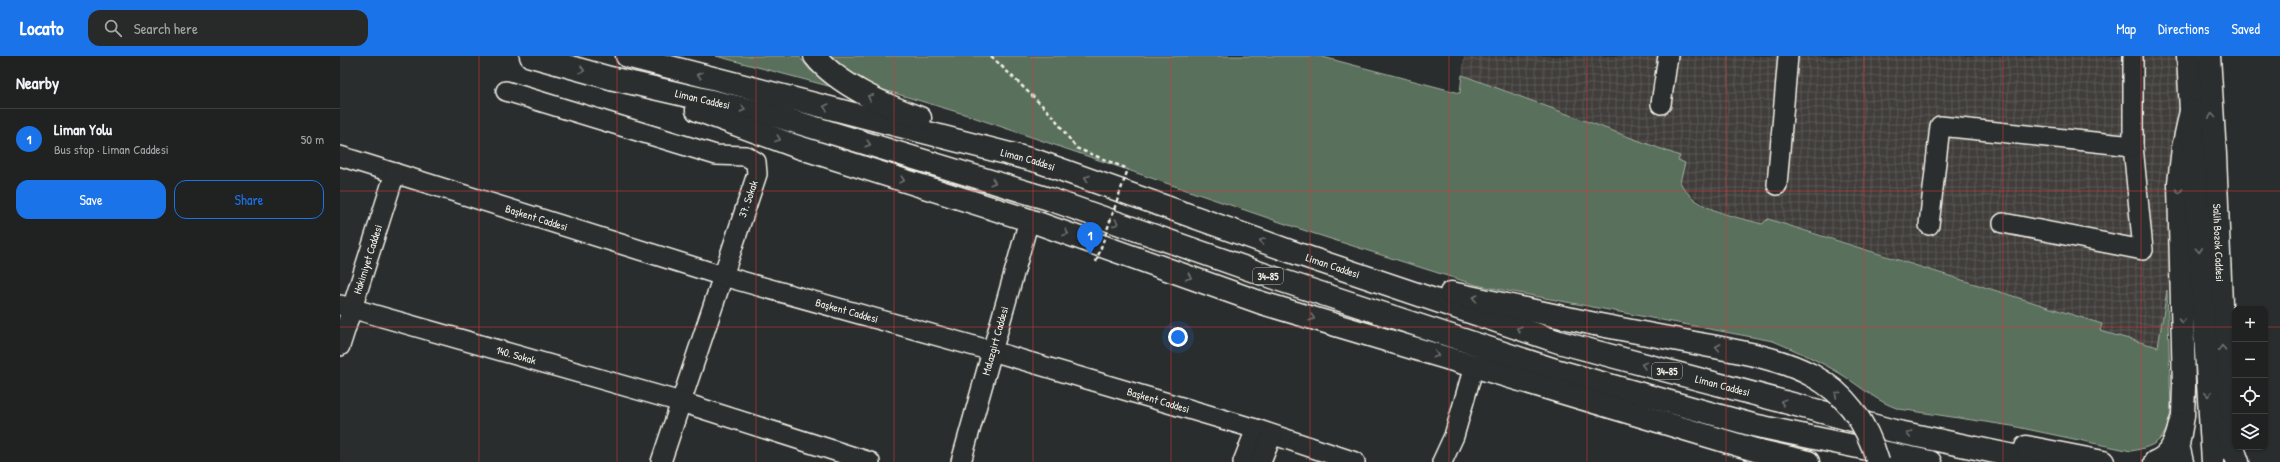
<!DOCTYPE html>
<meta charset="utf-8">
<style>
body{margin:0;font-family:"Patrick Hand",sans-serif;background:#282a2a;color:#f1f3f6}
.controls{position:absolute;right:12px;bottom:12px;display:grid;overflow:hidden;border-radius:8px;box-shadow:0 1px 3px #0004}
.controls button{width:36px;height:36px;display:grid;place-items:center;padding:0;border:0;border-bottom:1px solid #3d3f40;background:#202222;color:#f1f3f6;font:20px sans-serif}
.you{position:absolute;left:838px;top:281px;width:14px;height:14px;margin:-10px;border:3px solid #fff;border-radius:50%;background:#1a73e8;box-shadow:0 0 0 6px #1a73e833}
.badge{display:grid;place-items:center;width:26px;height:26px;border-radius:50%;background:#1a73e8;color:#fff;font-size:13px;font-weight:700}
.pin{position:absolute;translate:-50% -33px;filter:drop-shadow(0 1px 2px #0008)}
.pin::after{content:'';position:absolute;top:21px;width:14px;height:12px;background:inherit;clip-path:polygon(0 0,100% 0,50% 100%)}
.list{margin:0;padding:0;list-style:none}
h2{display:flex;justify-content:space-between;align-items:center;height:52px;margin:0;padding:0 16px;font-size:17px}
h2 small{font-size:13px;font-weight:400;color:#a2a4a5}
.list li{display:grid;grid-template-columns:26px 1fr auto;gap:12px;align-items:center;box-sizing:border-box;height:60px;padding:0 16px;border-top:1px solid #3d3f40}
.list b{display:block;font-size:15px;white-space:nowrap}
.list p{margin:0;font-size:13px;white-space:nowrap;color:#a2a4a5}
.list em{font-size:13px;font-style:normal;color:#a2a4a5}
.actions{display:flex;gap:8px;padding:12px 16px}
.actions a{flex:1;padding:9px 0;border:1px solid #1a73e8;border-radius:12px;text-align:center;font-size:14px;color:#1a73e8}
.actions .main{background:#1a73e8;color:#fff}
.icon{flex:none;width:22px;height:22px;fill:none;stroke:currentColor;stroke-width:2;stroke-linecap:round;stroke-linejoin:round}
.map{position:relative;flex:none;width:1940px;height:406px;overflow:hidden}
header{display:flex;align-items:center;gap:24px;box-sizing:border-box;height:56px;padding:0 20px;background:#1a73e8;color:#fff}
header strong{font-size:19px}
nav{display:flex;gap:22px;margin-inline-start:auto;font-size:14px}
.search{width:280px;height:36px;background:#282a2a;display:flex;align-items:center;gap:10px;box-sizing:border-box;padding:0 14px;border-radius:12px;color:#a2a4a5;font-size:15px}
main{display:flex}
aside{flex:1;background:#202222}
.map>svg:first-child{display:block}
</style>
<header>
<strong>Locato</strong>
<div class="search"><svg class="icon" aria-label="search" viewBox="0 0 24 24"><circle cx="10" cy="10" r="6"/><path d="M15 15l6 6"/></svg>Search here</div>
<nav><a>Map</a><a>Directions</a><a>Saved</a></nav>
</header>
<main>
<aside>
<h2>Nearby<small></small></h2>
<ul class="list">
<li><span class="badge">1</span><div><b>Liman Yolu</b><p>Bus stop · Liman Caddesi</p></div><em>50 m</em></li>
</ul>
<div class="actions"><a class="main">Save</a><a>Share</a></div>
</aside>
<div class="map">
<svg width="1940" height="406" viewBox="0 0 1940 406">
<defs>
<pattern id="industrial-grid" width="8" height="8" patternUnits="userSpaceOnUse"><rect width="8" height="8" fill="#3f3d3a"/><path d="M0 4h8M4 0v8" fill="none" stroke="#5b5a56"/></pattern>
</defs>
<rect width="100%" height="100%" fill="#2a2d2e"/>
<filter id="ink" filterUnits="userSpaceOnUse"><feTurbulence type="fractalNoise" baseFrequency=".025" numOctaves="2"/><feDisplacementMap in="SourceGraphic" scale="8" xChannelSelector="R" yChannelSelector="G"/><feConvolveMatrix kernelMatrix="1 2 1 2 8 2 1 2 1" color-interpolation-filters="sRGB"/></filter>
<g filter="url(#ink)">
<polygon fill="url(#industrial-grid)" points="1124,0 1841,0 1840,73 1835,98 1829,226 1818,291 1759,275 1762,268 1479,178 1428,163 1423,168 1370,153 1343,132 1340,126 1345,107 1338,104 1339,100 1122,19"/>
<g fill="#59705b" stroke="#a6b0a2">
<polygon points="376,0 459,0 470,14 496,32"/>
<path d="M487 0H979L1120 37 1122 19 1340 100 1338 104 1345 107 1340 126C1355 155 1394 160 1422 168L1428 163 1762 268 1760 275 1818 291 1827 234 1831 354C1827 382 1819 390 1791 395L1672 370 1559 353C1538 346 1522 332 1504 320 1482 306 1457 295 1433 285L1136 229 972 177 624 58 534 31 498 11Z"/>
</g>
<g fill="none" stroke-linecap="round" stroke-linejoin="round">
<defs>
<g id="minor">
<polyline points="166,35 376,99 406,100 416,106 417,118 321,406"/>
<polyline points="1321,48 1328,0"/>
<path id="s1" d="M0 100 383 220 652 295 916 373 1015 406"/>
<polyline points="1437,129 1448,0"/>
<polyline points="1663,167 1803,194 1793,90"/>
<polyline points="1589,169 1600,70 1793,90 1793,0"/>
<path id="s2" d="M0 249 341 346 530 406"/>
<path id="s3" d="M0 290 55 117"/>
<path id="s4" d="M621 406 689 164"/>
<polyline points="903,406 916,373"/>
<polyline points="921,406 932,379"/>
<polyline points="1102,406 1114,380 1134,310"/>
</g>
<g id="major">
<path id="s5" d="M1869 0 1875 99 1886 373 1883 392"/>
<polyline points="1842,406 1838,389 1843,360 1844,330 1839,127 1843,92 1851,55 1848,0"/>
</g>
<g id="highway">
<path id="s6" d="M191 0 270 22 436 60 709 143 940 224 1215 314 1413 369 1590 406"/>
<path id="s7" d="M287 0 697 105 958 198 1219 286 1554 375 1703 406"/>
<path d="M475 0C497 28 546 50 580 62"/>
<polyline points="357,54 455,90 689,164 922,247 1415,394 1468,406"/>
<polyline points="1851,55 1873,406"/>
<polyline points="1111,237 1255,268"/>
<polyline points="1886,373 1898,406"/>
<polyline points="1686,391 1763,406"/>
<path d="M1815 406C1831 400 1837 384 1840 368"/>
</g>
</defs>
<use href="#minor" stroke="#f4f1e8" stroke-width="22"/>
<use href="#major" stroke="#f4f1e8" stroke-width="25"/>
<use href="#highway" stroke="#f4f1e8" stroke-width="25"/>
<polyline stroke="#f4f1e8" stroke-width="2.5" stroke-dasharray="4 3" stroke-linecap="butt" points="651,0 713,60 736,92 788,113"/>
<use href="#minor" stroke="#2a2d2e" stroke-width="19"/>
<use href="#major" stroke="#2a2d2e" stroke-width="22"/>
<use href="#highway" stroke="#2a2d2e" stroke-width="22"/>
<defs>
<path id="highway-bridge" d="M1255 268C1291 275 1328 282 1365 289 1446 304 1512 316 1538 406"/>
</defs>
<use href="#highway-bridge" stroke="#f4f1e8" stroke-width="25" stroke-linecap="butt"/>
<polyline stroke="#f4f1e8" stroke-width="2.5" stroke-dasharray="4 3" stroke-linecap="butt" points="756,206 788,113"/>
<use href="#highway-bridge" stroke="#2a2d2e" stroke-width="22"/>
</g>
<defs><path id="oneway-chevron" d="M-2-3.5L2.5 0L-2 3.5" fill="none" stroke-width="1.6" stroke-linecap="round" stroke-linejoin="round"/></defs>
<g stroke="#71726f">
<use href="#oneway-chevron" transform="translate(242 14) rotate(15)"/>
<use href="#oneway-chevron" transform="translate(360 19) rotate(-165)"/>
<use href="#oneway-chevron" transform="translate(530 41) rotate(-152)"/>
<use href="#oneway-chevron" transform="translate(486 51) rotate(-166)"/>
<use href="#oneway-chevron" transform="translate(403 53) rotate(13)"/>
<use href="#oneway-chevron" transform="translate(1872 60) rotate(-94)"/>
<use href="#oneway-chevron" transform="translate(438 83) rotate(20)"/>
<use href="#oneway-chevron" transform="translate(528 88) rotate(17)"/>
<use href="#oneway-chevron" transform="translate(747 122) rotate(-160)"/>
<use href="#oneway-chevron" transform="translate(562 124) rotate(18)"/>
<use href="#oneway-chevron" transform="translate(653 126) rotate(17)"/>
<use href="#oneway-chevron" transform="translate(1839 135) rotate(90)"/>
<use href="#oneway-chevron" transform="translate(776 167) rotate(19)"/>
<use href="#oneway-chevron" transform="translate(726 177) rotate(20)"/>
<use href="#oneway-chevron" transform="translate(922 185) rotate(-160)"/>
<use href="#oneway-chevron" transform="translate(1859 194) rotate(87)"/>
<use href="#oneway-chevron" transform="translate(849 221) rotate(20)"/>
<use href="#oneway-chevron" transform="translate(1135 242) rotate(-168)"/>
<use href="#oneway-chevron" transform="translate(972 262) rotate(17)"/>
<use href="#oneway-chevron" transform="translate(1842 265) rotate(88)"/>
<use href="#oneway-chevron" transform="translate(1179 273) rotate(-161)"/>
<use href="#oneway-chevron" transform="translate(1378 291) rotate(-169)"/>
<use href="#oneway-chevron" transform="translate(1882 292) rotate(-92)"/>
<use href="#oneway-chevron" transform="translate(1096 299) rotate(17)"/>
<use href="#oneway-chevron" transform="translate(1304 309) rotate(-165)"/>
<use href="#oneway-chevron" transform="translate(1497 338) rotate(-141)"/>
<use href="#oneway-chevron" transform="translate(1868 338) rotate(87)"/>
<use href="#oneway-chevron" transform="translate(1443 346) rotate(-165)"/>
<use href="#oneway-chevron" transform="translate(1569 378) rotate(-169)"/>
</g>
</g>
<path fill="none" stroke="#d93c3b" stroke-width="1" stroke-opacity="0.55" d="M139 0V406M277 0V406M416 0V406M554 0V406M693 0V406M831 0V406M970 0V406M1109 0V406M1247 0V406M1386 0V406M1524 0V406M1663 0V406M1801 0V406M0 135H1940M0 271H1895M1925 271H1940"/>
<g text-anchor="middle" stroke-width="4" stroke-linejoin="round" paint-order="stroke">
<g fill="#2a2d2e" stroke="#b7b6b0" stroke-width="1">
<rect x="913" y="212" width="30" height="16" rx="3"/>
<rect x="1312" y="307" width="30" height="16" rx="3"/>
</g>
<g font-size="10" font-weight="bold" fill="#f4f1e8">
<text x="928" y="224">34-85</text>
<text x="1327" y="319">34-85</text>
</g>
<g font-size="11" fill="#f4f1e8" stroke="#2a2d2e">
<text dy="4" stroke="none"><textPath href="#s6" startOffset="177">Liman Caddesi</textPath></text>
<text dy="4" stroke="none"><textPath href="#s7" startOffset="414">Liman Caddesi</textPath></text>
<text transform="translate(408 143) rotate(-71)" y="4">37. Sokak</text>
<text dy="4" stroke="none"><textPath href="#s1" startOffset="206">Başkent Caddesi</textPath></text>
<text dy="4" stroke="none"><textPath href="#s5" startOffset="187">Salih Bozok Caddesi</textPath></text>
<text dy="4" stroke="none"><textPath href="#s3" startOffset="91">Hakimiyet Caddesi</textPath></text>
<text dy="4" stroke="none"><textPath href="#s7" startOffset="737">Liman Caddesi</textPath></text>
<text dy="4" stroke="none"><textPath href="#s1" startOffset="530">Başkent Caddesi</textPath></text>
<text dy="4" stroke="none"><textPath href="#s4" startOffset="126">Malazgirt Caddesi</textPath></text>
<text dy="4" stroke="none"><textPath href="#s2" startOffset="183">140. Sokak</textPath></text>
<text dy="4" stroke="none"><textPath href="#s7" startOffset="1145">Liman Caddesi</textPath></text>
<text dy="4" stroke="none"><textPath href="#s1" startOffset="854">Başkent Caddesi</textPath></text>
</g>
</g>
</svg>
<div class="controls">
<button>+</button>
<button>−</button>
<button><svg class="icon" aria-label="locate" viewBox="0 0 24 24"><circle cx="12" cy="12" r="6"/><path d="M12 2v4M12 18v4M2 12h4M18 12h4"/></svg></button>
<button><svg class="icon" aria-label="layers" viewBox="0 0 24 24"><path d="M12 4l9 5-9 5-9-5zM3 14l9 5 9-5"/></svg></button>
</div>
<div class="you"></div>
<div class="pin badge" style="left:750px;top:199px">1</div>
</div>
</main>
